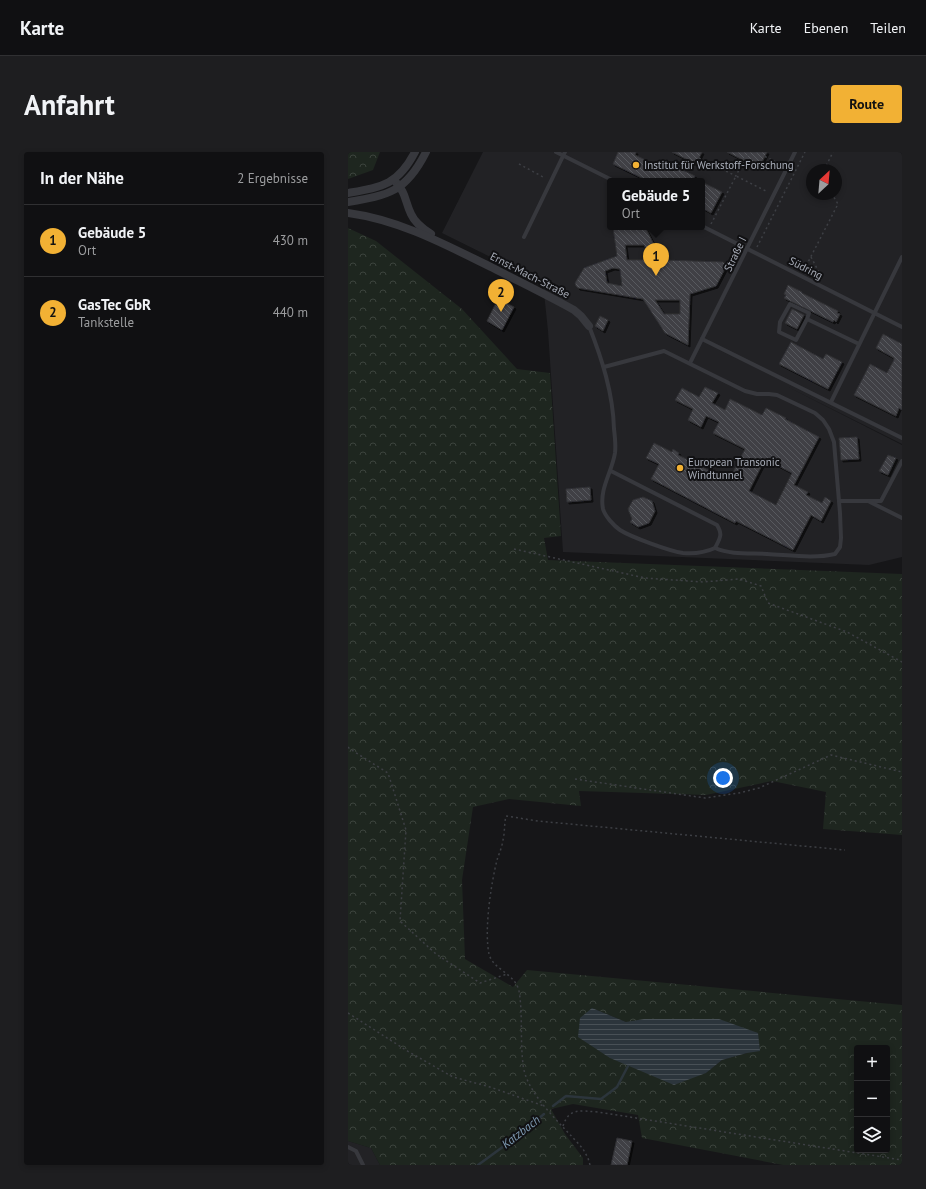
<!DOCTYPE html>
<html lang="de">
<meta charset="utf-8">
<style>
body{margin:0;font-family:"PT Sans",sans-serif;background:#1e1e20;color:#f1f3f6}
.controls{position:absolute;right:12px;bottom:12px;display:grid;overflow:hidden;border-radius:4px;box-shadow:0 2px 6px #0003}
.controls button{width:36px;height:36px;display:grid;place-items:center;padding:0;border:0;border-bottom:1px solid #303032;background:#101012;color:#f1f3f6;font:20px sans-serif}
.compass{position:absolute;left:458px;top:12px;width:36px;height:36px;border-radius:50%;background:#101012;box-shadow:0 2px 6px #0003;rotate:26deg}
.you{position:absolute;left:375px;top:626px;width:14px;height:14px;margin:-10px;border:3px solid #fff;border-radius:50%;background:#1a73e8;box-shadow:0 0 0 6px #1a73e833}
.badge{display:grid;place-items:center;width:26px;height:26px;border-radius:50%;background:#f2b134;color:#111;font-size:13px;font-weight:700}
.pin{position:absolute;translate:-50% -33px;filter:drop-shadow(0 1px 2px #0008)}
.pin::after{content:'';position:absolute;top:21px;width:14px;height:12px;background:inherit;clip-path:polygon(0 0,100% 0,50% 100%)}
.popup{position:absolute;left:259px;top:26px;width:98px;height:52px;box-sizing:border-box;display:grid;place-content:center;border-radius:4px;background:#101012;filter:drop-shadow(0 1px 3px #0005);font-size:13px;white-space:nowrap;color:#9c9d9f}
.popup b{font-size:15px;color:#f1f3f6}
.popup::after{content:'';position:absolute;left:50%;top:100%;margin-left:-8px;border:8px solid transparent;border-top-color:#101012}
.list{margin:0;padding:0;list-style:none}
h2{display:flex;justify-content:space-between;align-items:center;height:52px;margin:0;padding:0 16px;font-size:17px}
h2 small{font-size:13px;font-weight:400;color:#9c9d9f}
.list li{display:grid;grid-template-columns:26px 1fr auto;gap:12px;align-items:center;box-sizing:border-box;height:72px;padding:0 16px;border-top:1px solid #303032}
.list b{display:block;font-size:15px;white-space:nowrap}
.list p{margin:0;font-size:13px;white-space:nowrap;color:#9c9d9f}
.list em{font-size:13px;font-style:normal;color:#9c9d9f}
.icon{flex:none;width:22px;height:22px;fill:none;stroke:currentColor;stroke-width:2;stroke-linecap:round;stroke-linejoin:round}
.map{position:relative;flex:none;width:554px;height:1013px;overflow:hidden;border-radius:4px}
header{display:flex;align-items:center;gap:24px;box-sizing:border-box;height:56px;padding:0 20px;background:#101012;border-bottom:1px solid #303032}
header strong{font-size:19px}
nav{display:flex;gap:22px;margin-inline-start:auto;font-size:14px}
.intro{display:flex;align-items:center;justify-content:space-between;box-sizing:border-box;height:96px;padding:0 24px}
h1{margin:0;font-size:28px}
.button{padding:10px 18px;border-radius:4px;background:#f2b134;color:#111;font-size:14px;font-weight:700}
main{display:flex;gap:24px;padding:0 24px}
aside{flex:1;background:#101012;border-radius:4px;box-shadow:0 2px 6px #0003}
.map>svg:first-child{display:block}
</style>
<header>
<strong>Karte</strong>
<nav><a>Karte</a><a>Ebenen</a><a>Teilen</a></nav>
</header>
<div class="intro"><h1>Anfahrt</h1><a class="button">Route</a></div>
<main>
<aside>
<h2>In der Nähe<small>2 Ergebnisse</small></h2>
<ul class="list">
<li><span class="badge">1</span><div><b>Gebäude 5</b><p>Ort</p></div><em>430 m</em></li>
<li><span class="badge">2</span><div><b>GasTec GbR</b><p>Tankstelle</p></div><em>440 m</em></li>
</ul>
</aside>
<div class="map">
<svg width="554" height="1013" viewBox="0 0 554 1013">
<defs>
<pattern id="forest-crowns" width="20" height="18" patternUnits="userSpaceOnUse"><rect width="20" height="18" fill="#1e261f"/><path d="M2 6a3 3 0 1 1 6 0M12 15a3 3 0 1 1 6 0" fill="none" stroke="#3c433d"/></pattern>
<pattern id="water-rules" width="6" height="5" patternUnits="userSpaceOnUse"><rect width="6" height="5" fill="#2c353c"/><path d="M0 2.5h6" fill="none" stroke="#485056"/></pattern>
<pattern id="building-back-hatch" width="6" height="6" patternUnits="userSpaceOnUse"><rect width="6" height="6" fill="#404145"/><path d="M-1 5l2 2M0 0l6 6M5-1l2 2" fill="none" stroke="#595a5e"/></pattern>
<filter id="shadow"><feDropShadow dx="2" dy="2" stdDeviation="0" flood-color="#0009"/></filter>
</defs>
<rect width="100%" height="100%" fill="#161618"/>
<g fill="#222225" fill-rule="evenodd">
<path d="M135 0H554V292L440 235 554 293V405L521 413 215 400 200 179 195 131 94 81ZM464 18H488V42H464ZM262 29H354V75H262Z"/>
<polygon points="0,989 23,996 32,1013 0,1013"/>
</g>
<g fill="url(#forest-crowns)" fill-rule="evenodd">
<polygon points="0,0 32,0 25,18 0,27"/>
<path d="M0 76 28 89 114 157 169 217 202 221 213 384 196 386 200 408 554 422V683L475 677 478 640 424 629 358 643 231 639 233 654 161 647 125 655 114 728 117 807 165 835 179 818 554 853V1013H435L294 986 290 963 225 952 203 957 217 982 235 1006V1013H32L23 996 0 989ZM244 856 278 870 399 901 374 908 358 921ZM509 896H539V998H509Z"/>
</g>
<polygon fill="url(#water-rules)" points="244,856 278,870 296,867 371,867 410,881 412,899 399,901 374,908 358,921 326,933 262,906 230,885 232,866"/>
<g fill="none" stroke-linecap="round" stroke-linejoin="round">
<g stroke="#2c353c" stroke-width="2.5">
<polyline points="205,954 218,944 253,947 269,935 280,914"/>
<polyline points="130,1013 171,983 196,962"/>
</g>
</g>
<g fill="url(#building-back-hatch)" stroke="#303034" fill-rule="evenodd" filter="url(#shadow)">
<polygon points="270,0 288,0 287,3 312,15 315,9 347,24 344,29 300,29 265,12"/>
<polygon points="324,0 354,0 348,12"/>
<polygon points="379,0 419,0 411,16"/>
<polygon points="354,30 374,40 363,61 354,56"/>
<path d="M265 75H297L314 108 375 110 379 113 368 134 342 142 340 193 317 181 295 147 230 136 228 134 227 131 236 116 269 104ZM277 93H296L304 108H279ZM265 116 272 117 274 134 259 131 257 119ZM307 148H332V162H316Z"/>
<polygon points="440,133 454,140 454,141 490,159 489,161 492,162 488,170 486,168 485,170 436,146 438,143 436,142"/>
<polygon points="150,147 166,155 154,178 139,169"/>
<polygon points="444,157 456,163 449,177 437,171"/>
<polygon points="252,164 260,168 255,179 247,174"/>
<polygon points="535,182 554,192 554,258 551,256 548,264 506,243 522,212 539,221 546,208 546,206 528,196"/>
<polygon points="443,190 475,207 478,202 494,210 480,237 431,212"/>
<path d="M357 235 370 241 364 251 377 258 382 247 414 263 418 256 438 266 437 267 471 285 446 333 460 340 458 343 474 351 477 345 483 349 473 369 463 363 445 398 388 369 387 371 303 327 311 312 298 306 306 291 324 300 325 297 331 301 330 303 368 322 369 320 382 326 397 297 365 281 371 270 358 264 353 275 340 268 345 257 327 248 334 236 351 245ZM417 307 444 321 428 353 401 339Z"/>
<polygon points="509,285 511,307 493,308 491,286"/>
<polygon points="540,303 548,306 540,323 531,319"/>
<polygon points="242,335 243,348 219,350 218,337"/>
<polygon points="295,345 304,349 307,359 301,371 290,375 282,370 284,367 280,357 285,348"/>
<polygon points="269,986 284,989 279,1013 263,1013"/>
</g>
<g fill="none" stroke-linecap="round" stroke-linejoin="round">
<g stroke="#3d3f44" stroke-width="1.5" stroke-dasharray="2 3" stroke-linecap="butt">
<polyline points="408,0 434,13"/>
<polyline points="351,6 388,24 397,5 404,0"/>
<polyline points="171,12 197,26"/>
<polyline points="476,18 485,0"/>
<polyline points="363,72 388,24 420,40"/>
<polyline points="409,95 457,0"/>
<polyline points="463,105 474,126 473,128"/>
<polyline points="456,118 490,52 484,42"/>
<polyline points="166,397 297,426 355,430 391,427 413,434 420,451 499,480 554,510"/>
<polyline points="0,595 2,597 40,621 58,678 52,769 88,802 132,831 159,822"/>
<polyline points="227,627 357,646 391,641 411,636 483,603 554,620"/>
<polyline points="0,861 61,900 105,925 142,935 196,954"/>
<path d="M215 974C221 955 233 959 250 960L554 1008"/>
<path d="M242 1013 240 1006 235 997C215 973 178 943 175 912 172 887 175 863 171 839 167 821 145 818 141 802 136 778 143 732 149 708 151 702 154 695 155 688 157 680 156 672 158 664L190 669 497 698"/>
</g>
<g stroke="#37383d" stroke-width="4">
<polyline points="208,0 266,29"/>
<polyline points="354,74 554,175"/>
<polyline points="176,85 217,0"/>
<polyline points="459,167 461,161 442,152 432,170 431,180 448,188 459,167 511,192"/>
<path d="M241 174C254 207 265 241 266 277 267 285 268 293 267 301 264 320 251 337 255 357 257 364 266 374 272 378 283 385 321 399 335 401 346 402 356 401 367 396 372 386 375 383 369 373L263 319"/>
<polyline points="354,187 554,286"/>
<polyline points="342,211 447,0"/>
<path d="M256 215 316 199 397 239 409 242H421L429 243 467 261 475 268 481 277 486 290 492 361 493 386 492 395 487 402C466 407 441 403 419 402 402 401 383 403 367 396"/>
<polyline points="483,250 554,105"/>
<polyline points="491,349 533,349 554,309"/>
<polyline points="522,350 554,366"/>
<polyline points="0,995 8,999 15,1013"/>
</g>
<g stroke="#37383d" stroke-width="8">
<path d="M46 28C59 42 56 47 63 62 67 71 75 77 83 82"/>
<path d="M0 41C34 35 50 33 67 0"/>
<path d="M0 50C41 43 58 40 78 0"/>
<path d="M0 61C52 68 98 93 145 116 172 130 199 143 226 158L233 164 241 174"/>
</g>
</g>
<g fill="#f2b134" stroke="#111113" stroke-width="1.5">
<circle cx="288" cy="13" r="4"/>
<circle cx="332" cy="316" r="4"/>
</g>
<g text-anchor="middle" stroke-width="4" stroke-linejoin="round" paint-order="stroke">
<g font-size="11" fill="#a8adb8" stroke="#111113" text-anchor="start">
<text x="296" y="17">Institut für Werkstoff-Forschung</text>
<text x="340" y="314">European Transonic<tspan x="340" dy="13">Windtunnel</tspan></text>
</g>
<g font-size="11" fill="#a8adb8" stroke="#111113">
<text transform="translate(387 102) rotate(-64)" y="4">Straße I</text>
<text transform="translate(458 116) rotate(27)" y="4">Südring</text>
<text transform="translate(182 123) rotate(27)" y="4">Ernst-Mach-Straße</text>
</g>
<g font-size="12" font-style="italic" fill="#7f9bb3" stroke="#111113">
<text transform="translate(173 980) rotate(-38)" y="4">Katzbach</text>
</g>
</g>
</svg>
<div class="controls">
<button>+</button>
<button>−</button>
<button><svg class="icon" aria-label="layers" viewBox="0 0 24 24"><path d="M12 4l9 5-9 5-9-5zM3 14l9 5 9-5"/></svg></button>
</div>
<svg class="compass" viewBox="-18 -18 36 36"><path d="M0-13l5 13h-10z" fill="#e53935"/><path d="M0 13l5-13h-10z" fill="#9c9d9f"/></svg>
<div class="you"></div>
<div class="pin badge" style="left:308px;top:124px">1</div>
<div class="popup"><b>Gebäude 5</b>Ort</div>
<div class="pin badge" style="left:153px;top:160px">2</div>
</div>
</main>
